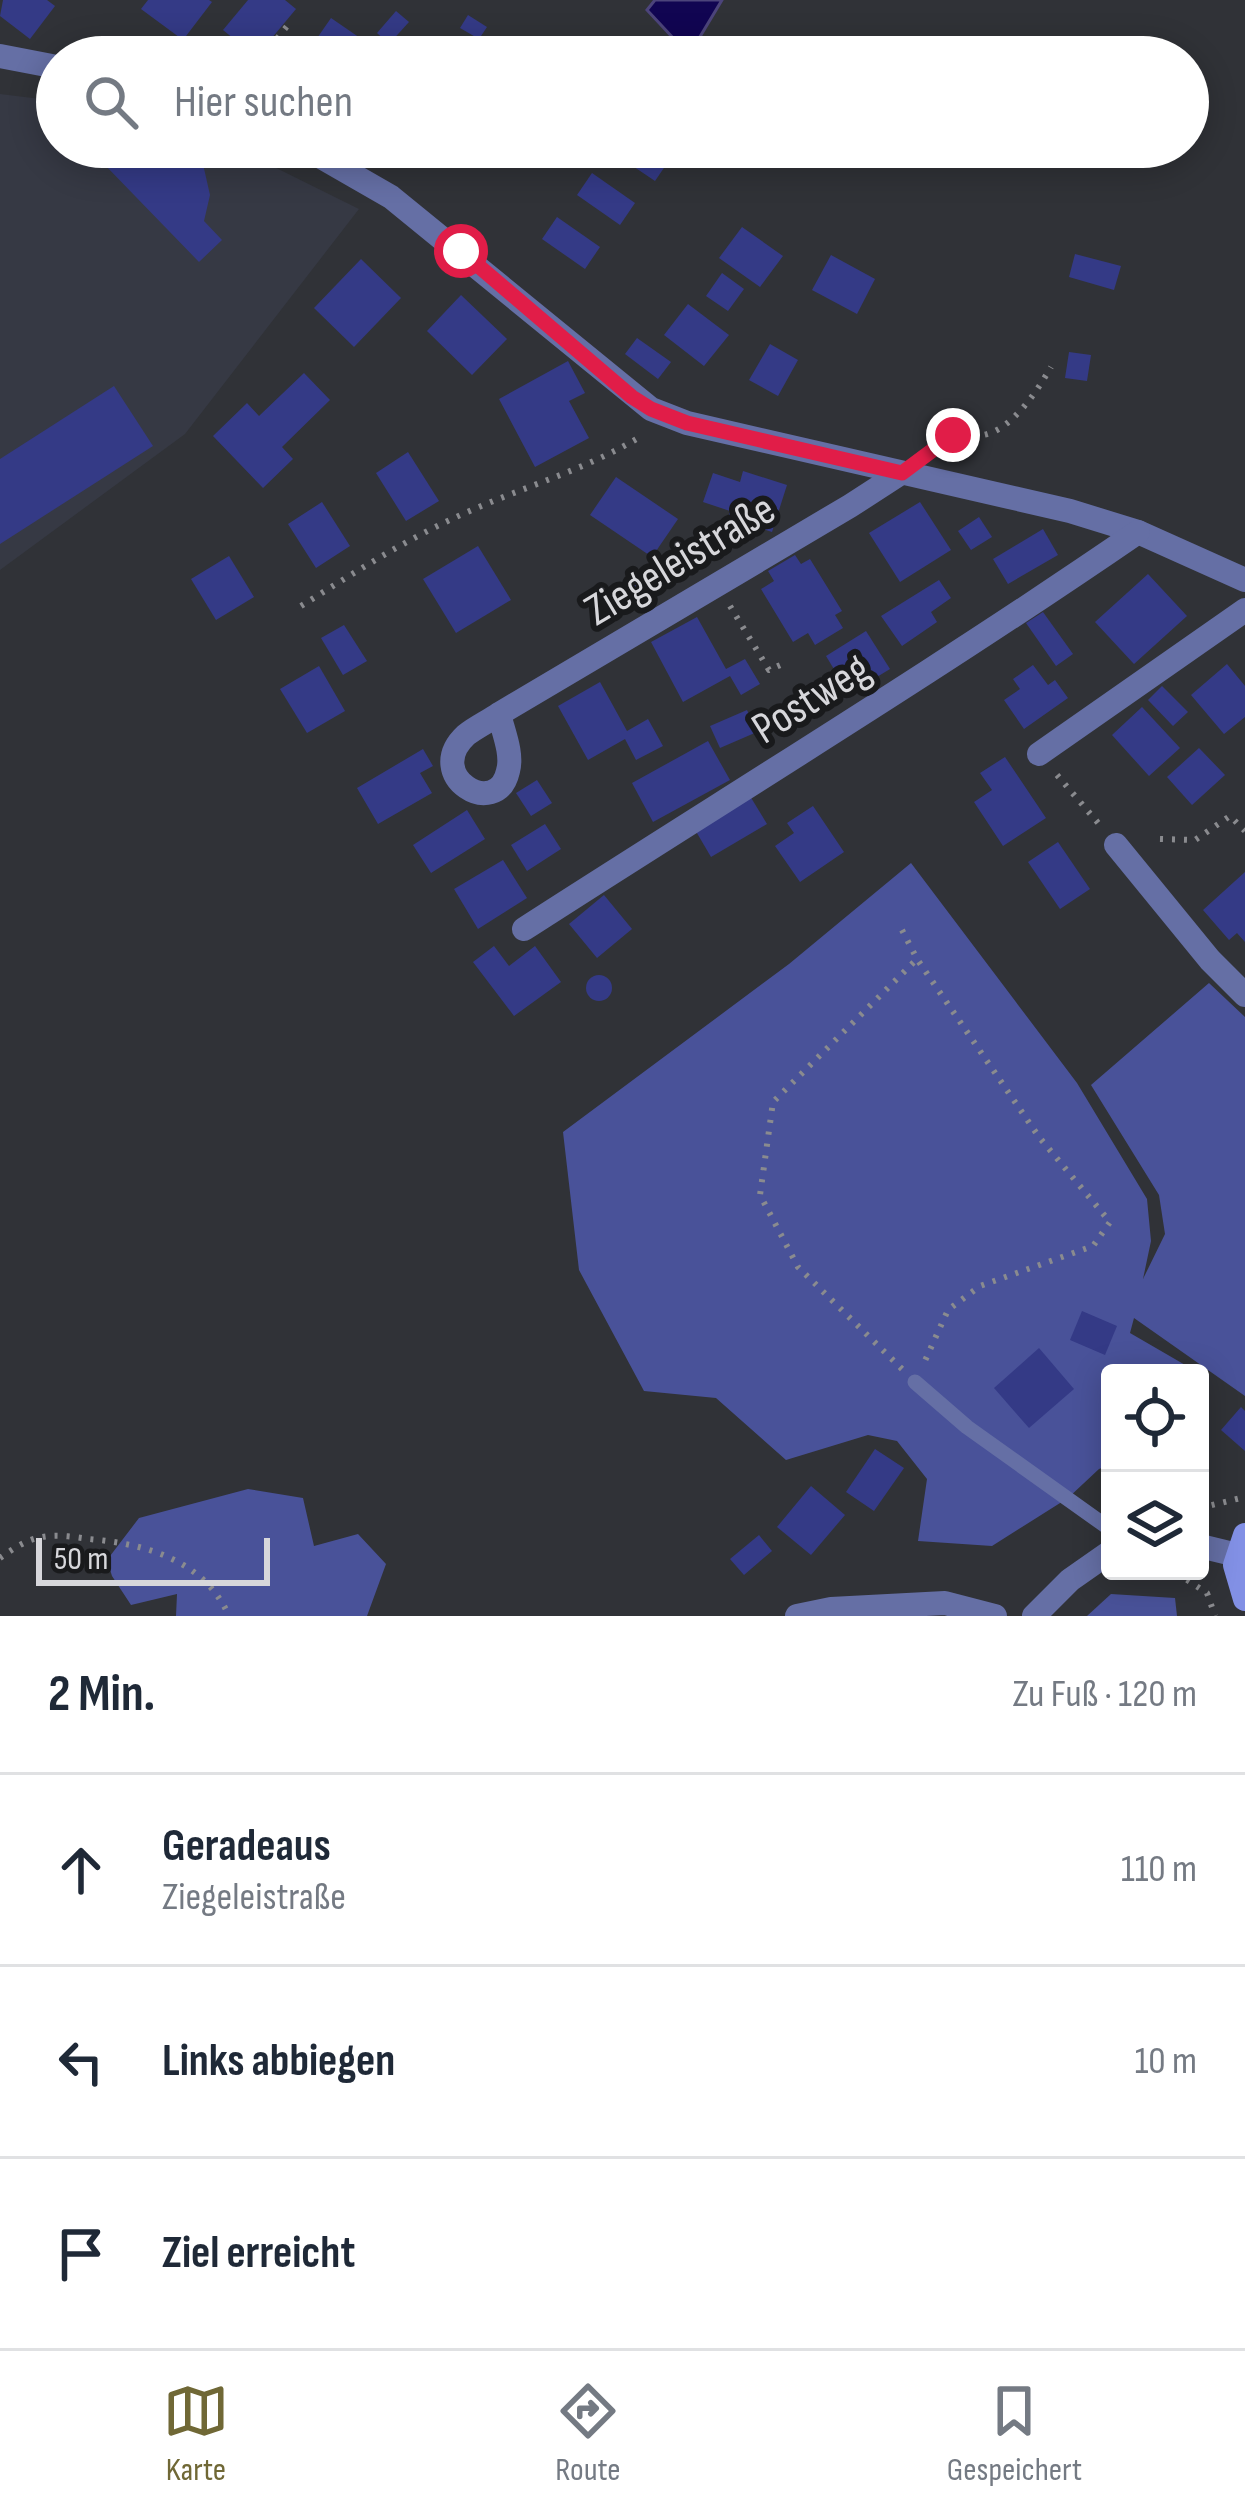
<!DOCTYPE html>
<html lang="de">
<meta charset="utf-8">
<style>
body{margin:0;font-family:"Sofia Sans Condensed",sans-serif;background:#f6f6f7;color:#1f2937}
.controls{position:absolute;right:36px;bottom:36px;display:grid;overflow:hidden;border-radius:12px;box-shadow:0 6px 30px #0003}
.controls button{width:108px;height:108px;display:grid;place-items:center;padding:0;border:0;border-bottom:3px solid #e0e1e3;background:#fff;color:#1f2937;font:60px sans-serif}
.scale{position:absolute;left:36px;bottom:30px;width:234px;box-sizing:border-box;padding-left:12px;border:6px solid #d7d7db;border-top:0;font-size:33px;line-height:42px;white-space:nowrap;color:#d7d7db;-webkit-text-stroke:9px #191a1c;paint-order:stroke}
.stop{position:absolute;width:36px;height:36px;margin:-27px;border:9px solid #e11d48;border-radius:50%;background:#fff}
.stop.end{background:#e11d48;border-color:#fff;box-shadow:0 3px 12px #0008}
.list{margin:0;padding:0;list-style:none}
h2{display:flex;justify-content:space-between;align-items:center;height:156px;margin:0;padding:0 48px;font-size:51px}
h2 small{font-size:39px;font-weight:400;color:#747a83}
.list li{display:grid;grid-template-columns:78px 1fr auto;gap:36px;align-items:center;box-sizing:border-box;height:192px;padding:0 48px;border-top:3px solid #e0e1e3}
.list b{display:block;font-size:45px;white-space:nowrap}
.list p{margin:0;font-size:39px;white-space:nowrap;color:#747a83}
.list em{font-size:39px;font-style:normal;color:#747a83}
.icon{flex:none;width:66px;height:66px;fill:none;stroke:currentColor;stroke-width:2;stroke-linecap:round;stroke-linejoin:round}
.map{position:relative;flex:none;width:1245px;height:1616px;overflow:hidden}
.search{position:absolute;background:#fff;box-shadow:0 6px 30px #0003;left:36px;right:36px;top:36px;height:132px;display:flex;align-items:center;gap:30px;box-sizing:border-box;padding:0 42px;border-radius:66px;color:#747a83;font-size:45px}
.sheet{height:732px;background:#fff}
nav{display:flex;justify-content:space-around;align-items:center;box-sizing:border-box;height:168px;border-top:3px solid #e0e1e3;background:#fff;font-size:33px;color:#747a83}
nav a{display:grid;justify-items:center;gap:6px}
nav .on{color:#706836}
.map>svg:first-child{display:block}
</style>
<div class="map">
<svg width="1245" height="1616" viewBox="0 0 1245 1616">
<rect width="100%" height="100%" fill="#303237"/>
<polygon fill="#363944" points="0,94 57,101 57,147 234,147 359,209 185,434 0,570"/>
<g fill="#495299">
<polygon points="911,863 1077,1083 1147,1199 1151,1241 1143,1279 1165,1234 1159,1195 1091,1085 1209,983 1245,1017 1245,1396 1134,1318 1130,1333 1199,1373 1110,1373 1110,1465 1099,1469 1068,1498 992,1546 918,1541 927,1479 897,1441 868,1435 786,1460 716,1398 644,1391 579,1270 563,1132 789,964"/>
<polygon points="248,1489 303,1498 314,1546 358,1534 386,1564 367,1616 176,1616 177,1594 131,1605 112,1576 107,1560 139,1518"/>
<polygon points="1111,1594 1175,1598 1177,1616 1087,1616"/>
</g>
<polygon fill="#110552" stroke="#4c447b" stroke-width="3" points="655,0 722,0 689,55 647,10"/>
<g fill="#343a86">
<polygon points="3,0 47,0 55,6 30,39 0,16"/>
<polygon points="148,0 209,0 212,2 183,40 141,9"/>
<polygon points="248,0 285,0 296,9 256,57 223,30"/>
<polygon points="396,11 409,22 389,44 377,33"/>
<polygon points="468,15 487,27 479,39 460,28"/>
<polygon points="331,18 363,40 351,57 304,57"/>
<polygon points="200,41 223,57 188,57"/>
<polygon points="123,147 183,147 203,164 210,195 204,221 222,240 199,262 104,164"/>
<polygon points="445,147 483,147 471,165"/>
<polygon points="615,147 653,147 670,159 655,181 612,152"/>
<polygon points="592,173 635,203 620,225 577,195"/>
<polygon points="557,217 600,247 585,269 542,239"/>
<polygon points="742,227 783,256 760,287 719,258"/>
<polygon points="1075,254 1121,266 1114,290 1069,277"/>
<polygon points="831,255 875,279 857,314 812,290"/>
<polygon points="361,259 401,298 354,347 314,308"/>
<polygon points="722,273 744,289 728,311 706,296"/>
<polygon points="461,295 507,339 472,375 427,331"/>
<polygon points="688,304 729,335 704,366 664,335"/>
<polygon points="637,338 671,362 658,379 625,354"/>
<polygon points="770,344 798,360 778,396 749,380"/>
<polygon points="1069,352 1091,355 1087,381 1065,378"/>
<polygon points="568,361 585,393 569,401 589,438 535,467 499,399"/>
<polygon points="304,373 330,400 282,447 293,459 263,488 213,436 247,403 259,416"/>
<polygon points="114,386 153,446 0,544 0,459"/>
<polygon points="408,452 439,501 406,521 376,473"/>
<polygon points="743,471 787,485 772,532 728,518 730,511 703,502 713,473 740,482"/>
<polygon points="616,477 678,519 652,557 590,515"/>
<polygon points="322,502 350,546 316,568 288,524"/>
<polygon points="920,502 951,550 900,582 869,533"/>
<polygon points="979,517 992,537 971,550 958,531"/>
<polygon points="1043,529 1058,555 1008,584 993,559"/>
<polygon points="478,546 511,600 456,633 423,579"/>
<polygon points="795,555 801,564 810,559 842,611 835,615 843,628 815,645 808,633 793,642 761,589 774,581 768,571"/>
<polygon points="229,556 254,597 216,620 191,579"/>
<polygon points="662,560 671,580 635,595 626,576"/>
<polygon points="1148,574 1187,616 1134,664 1095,622"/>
<polygon points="939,580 951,598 931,612 937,622 902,646 881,616"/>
<polygon points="1043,612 1073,654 1056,666 1026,623"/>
<polygon points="697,617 726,669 745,659 760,684 741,695 730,676 683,702 651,642"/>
<polygon points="344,625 367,661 343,675 321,638"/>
<polygon points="866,631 890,669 849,694 826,656"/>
<polygon points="1227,664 1245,686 1245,717 1224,734 1191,695"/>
<polygon points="1033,665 1048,685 1055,680 1068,698 1024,729 1004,700 1020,689 1013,679"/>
<polygon points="319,666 345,711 307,733 280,689"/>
<polygon points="600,682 627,731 648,719 663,746 636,760 625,739 588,760 558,706"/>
<polygon points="1162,686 1188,712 1173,726 1148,700"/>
<polygon points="1142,707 1180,748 1149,776 1112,735"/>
<polygon points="747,710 757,732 720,748 710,726"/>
<polygon points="708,741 730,780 653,822 632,783"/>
<polygon points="1199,748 1225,775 1192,805 1167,777"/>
<polygon points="423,749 433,766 420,773 432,793 378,824 357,788"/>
<polygon points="1005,757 1046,818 1003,846 974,802 992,790 980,773"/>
<polygon points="537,780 552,803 531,816 516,793"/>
<polygon points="750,796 767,824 711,857 694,828"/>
<polygon points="813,806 844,852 800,882 775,846 794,833 787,823"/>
<polygon points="467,810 485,839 431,873 413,845"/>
<polygon points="545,824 561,849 527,871 511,845"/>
<polygon points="1058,842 1090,889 1060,909 1028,862"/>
<polygon points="503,860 527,898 478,929 454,889"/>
<polygon points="1245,872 1245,942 1237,933 1229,940 1203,910"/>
<polygon points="604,895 632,929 597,958 569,924"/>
<polygon points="494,946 509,966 535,946 561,982 514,1016 473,962"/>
<circle cx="599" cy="988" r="13"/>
<polygon points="1082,1311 1117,1326 1105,1355 1070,1340"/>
<polygon points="1039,1348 1074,1389 1029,1428 994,1388"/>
<polygon points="1241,1407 1245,1411 1245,1451 1221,1430"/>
<polygon points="875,1449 904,1468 874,1511 846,1492"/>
<polygon points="811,1486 845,1515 811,1555 777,1527"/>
<polygon points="759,1535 772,1551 744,1575 730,1559"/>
</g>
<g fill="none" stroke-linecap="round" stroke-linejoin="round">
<g stroke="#8a8b8f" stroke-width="6" stroke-dasharray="3 9" stroke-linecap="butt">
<polyline points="262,57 292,20"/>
<path d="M929 453C956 434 952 440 983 435 1012 430 1037 391 1051 367"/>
<path d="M301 606C357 571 411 536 472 510 529 485 590 468 643 435"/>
<polyline points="730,606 769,670 785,663"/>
<polyline points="1057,775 1099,824"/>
<polyline points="1160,839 1195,840 1230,816 1245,831"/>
<polyline points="902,930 917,959 1039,1137 1110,1222 1093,1246 980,1286 948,1310 923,1365"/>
<polyline points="902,1369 798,1267 760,1195 773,1102 917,959"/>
<polyline points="1200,1508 1245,1497"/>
<path d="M0 1558C13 1549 27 1539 42 1537 57 1534 74 1537 89 1539 146 1544 204 1560 229 1616"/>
<polyline points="1181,1571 1181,1576 1207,1593 1215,1616"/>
</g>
<polyline stroke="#656fa5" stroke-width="15" points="915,1382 967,1427 1110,1529"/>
<g stroke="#656fa5" stroke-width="24">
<polyline points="0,56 57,67"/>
<polyline points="304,147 391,197 651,409 687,423 1070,511 1138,532 1245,580"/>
<path d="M499 714C503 731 513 754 508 771 497 821 422 776 466 735 476 727 489 721 499 714L850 506 901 473"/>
<polyline points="1039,754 1245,610"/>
<polyline points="1116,845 1210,960 1245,995"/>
<path d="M524 929C729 797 937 670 1138 532"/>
<polyline points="1200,1546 1237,1555"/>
<polyline points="797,1616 831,1609 945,1603 995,1616"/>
<polyline points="1034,1616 1070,1580 1110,1552"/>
</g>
<polyline stroke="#8290e5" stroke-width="24" points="1245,1535 1235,1565 1245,1599"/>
</g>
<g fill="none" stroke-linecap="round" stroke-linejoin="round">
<polyline stroke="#e11d48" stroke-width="15" points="461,251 632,397 651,409 687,423 902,473 953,435"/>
</g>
<g text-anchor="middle" stroke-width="12" stroke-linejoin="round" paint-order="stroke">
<g font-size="45" fill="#d7d7db" stroke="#191a1c">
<text transform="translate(679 558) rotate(-31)" y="16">Ziegeleistraße</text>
<text transform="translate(810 697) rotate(-32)" y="16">Postweg</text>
</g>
</g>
</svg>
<div class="controls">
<button><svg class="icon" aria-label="locate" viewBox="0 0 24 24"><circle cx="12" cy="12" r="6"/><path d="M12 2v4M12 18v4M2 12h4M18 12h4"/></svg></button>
<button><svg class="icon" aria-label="layers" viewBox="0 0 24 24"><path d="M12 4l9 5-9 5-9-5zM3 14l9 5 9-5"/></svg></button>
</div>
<div class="scale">50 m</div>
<div class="stop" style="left:461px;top:251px"></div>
<div class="stop end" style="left:953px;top:435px"></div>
<div class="search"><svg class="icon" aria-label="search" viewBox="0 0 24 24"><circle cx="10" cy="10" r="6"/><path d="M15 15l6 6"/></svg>Hier suchen</div>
</div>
<section class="sheet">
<h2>2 Min.<small>Zu Fuß · 120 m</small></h2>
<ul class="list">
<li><svg class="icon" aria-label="ahead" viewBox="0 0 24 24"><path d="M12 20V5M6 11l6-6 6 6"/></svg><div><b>Geradeaus</b><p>Ziegeleistraße</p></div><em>110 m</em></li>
<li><svg class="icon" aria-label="left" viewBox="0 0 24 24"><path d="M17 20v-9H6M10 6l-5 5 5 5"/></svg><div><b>Links abbiegen</b></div><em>10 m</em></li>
<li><svg class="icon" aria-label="arrive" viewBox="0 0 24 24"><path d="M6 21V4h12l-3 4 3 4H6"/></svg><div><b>Ziel erreicht</b></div></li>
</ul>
</section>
<nav>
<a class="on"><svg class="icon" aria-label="map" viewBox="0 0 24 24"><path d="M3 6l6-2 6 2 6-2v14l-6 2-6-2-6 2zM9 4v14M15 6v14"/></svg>Karte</a>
<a><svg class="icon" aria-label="directions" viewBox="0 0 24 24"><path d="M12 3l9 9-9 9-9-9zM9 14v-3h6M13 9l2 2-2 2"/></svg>Route</a>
<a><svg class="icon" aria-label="saved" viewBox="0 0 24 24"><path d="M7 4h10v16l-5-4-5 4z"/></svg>Gespeichert</a>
</nav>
